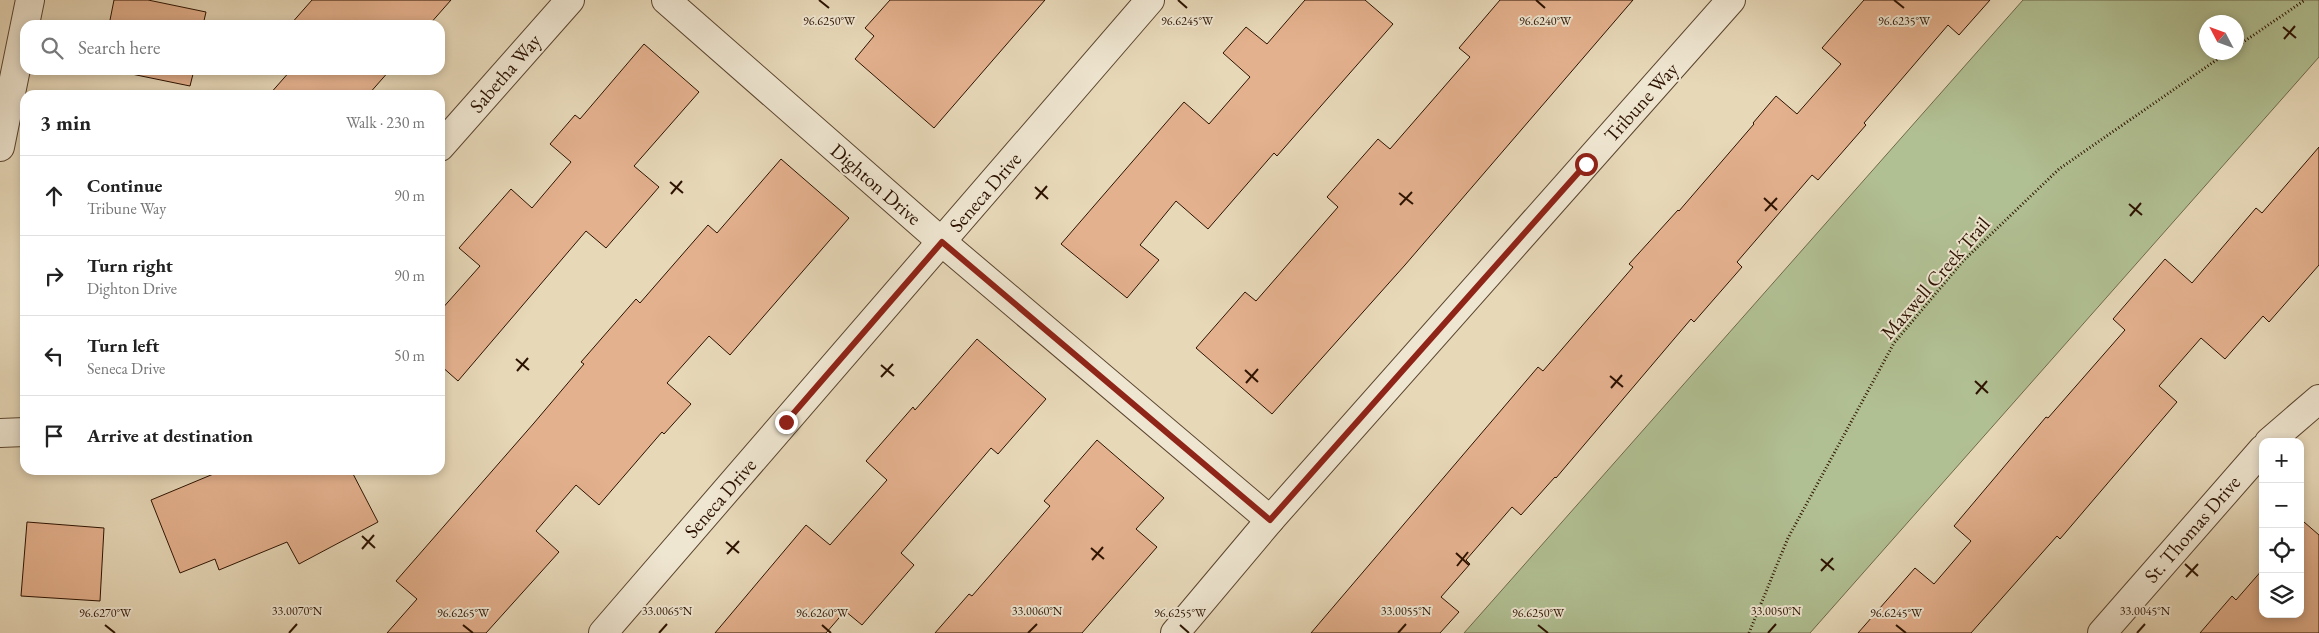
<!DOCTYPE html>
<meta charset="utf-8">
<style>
body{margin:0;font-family:"EB Garamond",serif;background:#f6f6f6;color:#222}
.controls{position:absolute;right:15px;bottom:15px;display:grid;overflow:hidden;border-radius:10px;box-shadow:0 2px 8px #0003}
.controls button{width:45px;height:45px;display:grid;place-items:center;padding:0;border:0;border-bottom:1px solid #e0e0e0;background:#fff;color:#222;font:25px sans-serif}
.compass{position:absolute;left:2199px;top:15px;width:45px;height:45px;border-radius:50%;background:#fff;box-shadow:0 2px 8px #0003;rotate:311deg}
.stop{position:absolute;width:15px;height:15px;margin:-11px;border:4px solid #8f2418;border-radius:50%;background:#fff}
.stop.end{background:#8f2418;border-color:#fff;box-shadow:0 1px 5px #0008}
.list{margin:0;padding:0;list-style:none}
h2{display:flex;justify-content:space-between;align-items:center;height:65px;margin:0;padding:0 20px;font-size:21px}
h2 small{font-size:16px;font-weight:400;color:#767676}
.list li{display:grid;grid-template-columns:32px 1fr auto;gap:15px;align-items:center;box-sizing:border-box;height:80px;padding:0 20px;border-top:1px solid #e0e0e0}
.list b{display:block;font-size:19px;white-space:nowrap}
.list p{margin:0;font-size:16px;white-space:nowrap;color:#767676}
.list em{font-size:16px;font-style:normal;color:#767676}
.icon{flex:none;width:28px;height:28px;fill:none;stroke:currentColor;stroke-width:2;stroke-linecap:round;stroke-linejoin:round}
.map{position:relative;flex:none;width:2319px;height:633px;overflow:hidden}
.search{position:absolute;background:#fff;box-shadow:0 2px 8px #0003;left:20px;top:20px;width:425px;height:55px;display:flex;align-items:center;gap:12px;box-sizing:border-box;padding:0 18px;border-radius:15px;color:#767676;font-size:19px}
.panel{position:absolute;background:#fff;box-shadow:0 2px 8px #0003;left:20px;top:90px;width:425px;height:385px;border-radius:15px}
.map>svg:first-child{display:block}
</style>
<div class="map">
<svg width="2319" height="633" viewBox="0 0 2319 633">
<rect width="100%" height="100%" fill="#e7d8b8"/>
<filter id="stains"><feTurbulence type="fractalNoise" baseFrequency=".004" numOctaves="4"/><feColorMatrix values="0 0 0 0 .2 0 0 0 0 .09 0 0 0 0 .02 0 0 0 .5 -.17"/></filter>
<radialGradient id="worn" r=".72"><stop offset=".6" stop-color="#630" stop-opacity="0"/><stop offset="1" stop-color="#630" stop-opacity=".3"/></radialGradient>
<path fill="#b1c093" stroke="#6e694a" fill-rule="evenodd" d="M2023 0H2319V57L1810 633H1464ZM2206 22H2236V52H2206Z"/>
<g fill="#e4b18e" stroke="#2c1200">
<polygon points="114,0 148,0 206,12 203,25 109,25"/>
<polygon points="312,0 451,0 429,25 290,25"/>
<polygon points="890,0 1045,0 934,128 855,59 874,36 865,28"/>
<polygon points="1305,0 1365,0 1393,24 1277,156 1274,153 1208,229 1176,201 1140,245 1159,260 1127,298 1061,244 1184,102 1209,124 1250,77 1223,53 1246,27 1267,44"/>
<polygon points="1500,0 1633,0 1405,265 1272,414 1196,348 1245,292 1256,301 1338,207 1327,197 1378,139 1390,149 1470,57 1459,48"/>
<polygon points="1864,0 1990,0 1959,35 1948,25 1864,123 1866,125 1818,180 1812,175 1737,262 1742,267 1694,322 1691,319 1556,478 1555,477 1521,515 1512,507 1466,560 1470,564 1441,597 1459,612 1440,633 1311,633 1538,367 1543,371 1633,267 1629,264 1678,210 1679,211 1754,124 1753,123 1776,96 1797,114 1841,64 1822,48"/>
<polygon points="644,44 699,92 634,166 659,187 606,248 586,231 458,381 440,365 440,311 480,266 459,248 511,189 532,208 571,162 550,144 575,115 580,119"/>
<polygon points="112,70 194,70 190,86"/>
<polygon points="291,70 390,70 368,95 269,95"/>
<polygon points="2319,147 2319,265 2269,322 2263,316 2225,359 2201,338 2159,386 2177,402 2060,539 2057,536 1971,633 1858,633 1915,568 1934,584 1971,541 1954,526 2046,417 2048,418 2125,330 2113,319 2165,259 2192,283 2256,208 2262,213"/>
<polygon points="781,159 849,218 730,355 709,336 667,383 691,404 664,434 662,432 599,505 576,485 536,531 559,552 486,633 387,633 417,599 396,581 534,423 584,364 581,362 636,299 640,303 708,225 717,233"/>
<polygon points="977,339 1046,399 998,454 991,448 901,553 914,565 862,625 845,611 826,633 715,633 806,525 830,545 887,480 866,461 913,407 915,410"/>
<polygon points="1097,440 1164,498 1136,529 1157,547 1082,633 935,633 969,594 972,596 1050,506 1044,501"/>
<polygon points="223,470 351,470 378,522 299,564 287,542 219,570 215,559 180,573 151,500"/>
<polygon points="27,522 104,528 100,601 21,596"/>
<polygon points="2304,522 2319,535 2319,633 2200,633 2232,596 2236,600 2263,569 2263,614 2300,614 2300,525"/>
</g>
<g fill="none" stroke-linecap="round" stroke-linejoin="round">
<defs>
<g id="minor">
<polyline points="666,0 942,242 1270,520"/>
<polyline points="0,147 30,0"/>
<polyline points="440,147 570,0"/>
<polyline points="0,433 25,432"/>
<polyline points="2269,442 2319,399"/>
<polyline points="603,633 1150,0"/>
<polyline points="1175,633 1270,520 1731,0"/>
<polyline points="2102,633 2263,449"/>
</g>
</defs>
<use href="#minor" stroke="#5b442e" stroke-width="30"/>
<g stroke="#2c1200" stroke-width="3" stroke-dasharray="1 2.5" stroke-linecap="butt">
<polyline points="2236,47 2305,0"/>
<polyline points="1749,633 1788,538 1894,343 1963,261 2059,169 2228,52"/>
</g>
<use href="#minor" stroke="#efe6d1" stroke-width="28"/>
</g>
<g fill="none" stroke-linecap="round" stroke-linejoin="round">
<polyline stroke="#8f2418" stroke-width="6" points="786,422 942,242 1270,520 1586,164"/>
</g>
<path fill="none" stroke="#2c1200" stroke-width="2" d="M819 0 829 8M1178 0 1187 8M1536 0 1545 8M1894 0 1904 8M2283 27 2296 38M2284 39 2295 26M670 182 683 193M1035 187 1048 199M1399 193 1413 204M671 194 682 181M1764 198 1777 210M1036 199 1047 186M2129 204 2142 215M1400 205 1412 192M1765 211 1777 198M2130 216 2141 203M516 359 529 370M881 365 894 376M1245 370 1258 382M517 371 528 358M1610 376 1623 387M881 377 893 364M1975 381 1988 393M1246 383 1258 369M1611 388 1622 375M1976 394 1987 381M362 536 375 548M726 542 739 553M1091 548 1104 559M362 549 374 535M1456 553 1469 565M727 554 739 541M1821 559 1834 570M1092 560 1103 547M2185 564 2198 576M1457 566 1468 552M1821 571 1833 558M2186 577 2198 564M105 625 115 633M463 625 473 633M822 625 831 633M1180 625 1189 633M1538 625 1548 633M1896 625 1906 633M289 633 297 624M659 633 667 624M1028 633 1037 624M1398 633 1406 624M1768 633 1776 624M2137 633 2145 624"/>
<g text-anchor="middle" stroke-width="4" stroke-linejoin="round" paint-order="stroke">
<g font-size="20" fill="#2c1200" stroke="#efe6d1">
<text transform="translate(505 73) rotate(-49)" y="7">Sabetha Way</text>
<text transform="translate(1641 102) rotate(-48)" y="7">Tribune Way</text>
<text transform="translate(876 184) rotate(41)" y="7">Dighton Drive</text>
<text transform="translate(985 192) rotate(-49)" y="7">Seneca Drive</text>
<text transform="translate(1935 278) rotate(-49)" y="7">Maxwell Creek Trail</text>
<text transform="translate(720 498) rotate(-49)" y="7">Seneca Drive</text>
<text transform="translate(2192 529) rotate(-49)" y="7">St. Thomas Drive</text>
</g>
</g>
<g font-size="12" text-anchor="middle" fill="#2c1200" stroke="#efe6d1" stroke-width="4" stroke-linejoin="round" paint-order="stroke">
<text x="829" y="25">96.6250°W</text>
<text x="1545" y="25">96.6240°W</text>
<text x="1187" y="25">96.6245°W</text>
<text x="1904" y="25">96.6235°W</text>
<text x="297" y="615">33.0070°N</text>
<text x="667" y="615">33.0065°N</text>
<text x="1037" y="615">33.0060°N</text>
<text x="1406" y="615">33.0055°N</text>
<text x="1776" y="615">33.0050°N</text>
<text x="2145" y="615">33.0045°N</text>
<text x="105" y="617">96.6270°W</text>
<text x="463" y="617">96.6265°W</text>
<text x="822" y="617">96.6260°W</text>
<text x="1180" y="617">96.6255°W</text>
<text x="1538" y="617">96.6250°W</text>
<text x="1896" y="617">96.6245°W</text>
</g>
<rect width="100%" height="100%" filter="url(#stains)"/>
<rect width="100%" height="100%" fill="url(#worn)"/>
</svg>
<div class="controls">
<button>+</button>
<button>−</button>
<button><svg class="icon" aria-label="locate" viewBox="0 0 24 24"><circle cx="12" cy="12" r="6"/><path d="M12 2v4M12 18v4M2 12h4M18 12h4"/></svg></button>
<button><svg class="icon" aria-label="layers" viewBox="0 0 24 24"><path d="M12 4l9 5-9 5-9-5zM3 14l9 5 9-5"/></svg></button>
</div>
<svg class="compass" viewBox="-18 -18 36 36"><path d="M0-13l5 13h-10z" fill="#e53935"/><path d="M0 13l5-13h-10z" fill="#767676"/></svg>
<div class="stop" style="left:1586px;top:164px"></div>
<div class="stop end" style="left:786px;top:422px"></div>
<div class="search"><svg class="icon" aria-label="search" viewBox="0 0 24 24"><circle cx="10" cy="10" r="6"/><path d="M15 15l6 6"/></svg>Search here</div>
<section class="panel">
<h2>3 min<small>Walk · 230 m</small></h2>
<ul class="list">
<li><svg class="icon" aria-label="ahead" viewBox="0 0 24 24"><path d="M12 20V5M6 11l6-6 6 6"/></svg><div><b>Continue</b><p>Tribune Way</p></div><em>90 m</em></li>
<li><svg class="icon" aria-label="right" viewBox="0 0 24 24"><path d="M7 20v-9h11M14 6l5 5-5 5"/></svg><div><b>Turn right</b><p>Dighton Drive</p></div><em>90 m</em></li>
<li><svg class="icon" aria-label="left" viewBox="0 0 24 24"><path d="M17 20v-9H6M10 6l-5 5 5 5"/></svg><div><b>Turn left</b><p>Seneca Drive</p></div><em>50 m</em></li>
<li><svg class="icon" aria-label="arrive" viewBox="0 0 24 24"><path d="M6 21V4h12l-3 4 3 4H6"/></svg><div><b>Arrive at destination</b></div></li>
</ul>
</section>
</div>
